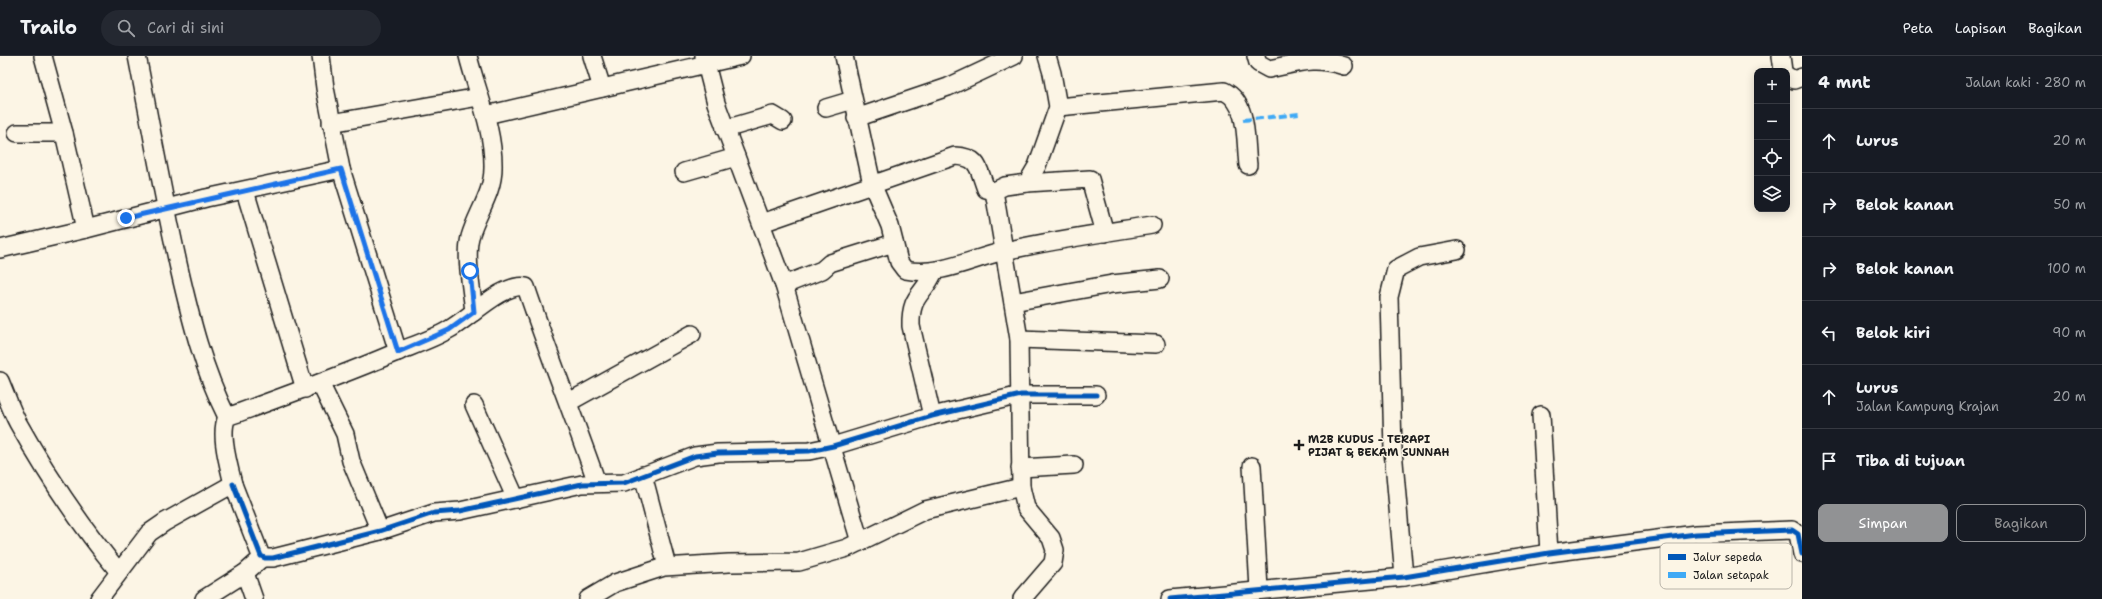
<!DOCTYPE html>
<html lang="id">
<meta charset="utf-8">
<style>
body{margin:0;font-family:"Shantell Sans",sans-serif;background:#242831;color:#f1f3f6}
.controls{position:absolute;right:12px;top:12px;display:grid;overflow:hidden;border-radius:8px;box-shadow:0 2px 10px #0003}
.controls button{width:36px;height:36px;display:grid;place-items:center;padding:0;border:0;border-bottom:1px solid #363941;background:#171b24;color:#f1f3f6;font:20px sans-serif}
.stop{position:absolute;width:12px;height:12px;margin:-9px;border:3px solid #1a73e8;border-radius:50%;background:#fff}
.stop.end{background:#1a73e8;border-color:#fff;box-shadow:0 1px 4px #0008}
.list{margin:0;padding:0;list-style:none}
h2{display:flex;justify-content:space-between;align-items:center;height:52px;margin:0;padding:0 16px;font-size:17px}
h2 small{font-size:13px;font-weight:400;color:#9ea1a6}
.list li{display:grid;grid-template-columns:26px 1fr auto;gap:12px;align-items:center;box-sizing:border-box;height:64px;padding:0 16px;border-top:1px solid #363941}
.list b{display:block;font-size:15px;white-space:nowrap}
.list p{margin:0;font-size:13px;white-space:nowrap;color:#9ea1a6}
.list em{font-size:13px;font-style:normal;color:#9ea1a6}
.actions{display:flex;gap:8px;padding:12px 16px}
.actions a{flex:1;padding:9px 0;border:1px solid #919294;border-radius:8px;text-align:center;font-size:14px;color:#919294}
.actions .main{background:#919294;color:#fff}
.icon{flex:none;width:22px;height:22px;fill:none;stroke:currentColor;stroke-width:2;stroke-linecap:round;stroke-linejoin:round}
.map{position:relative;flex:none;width:1802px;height:543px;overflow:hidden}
header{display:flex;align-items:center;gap:24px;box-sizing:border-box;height:56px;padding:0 20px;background:#171b24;border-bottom:1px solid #363941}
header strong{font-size:19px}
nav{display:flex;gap:22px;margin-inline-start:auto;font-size:14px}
.search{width:280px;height:36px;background:#242831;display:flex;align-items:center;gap:10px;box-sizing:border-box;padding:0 14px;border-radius:22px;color:#9ea1a6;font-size:15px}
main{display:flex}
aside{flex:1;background:#171b24}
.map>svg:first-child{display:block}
</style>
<header>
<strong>Trailo</strong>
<div class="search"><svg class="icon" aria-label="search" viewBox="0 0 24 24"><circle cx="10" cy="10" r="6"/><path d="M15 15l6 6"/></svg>Cari di sini</div>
<nav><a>Peta</a><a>Lapisan</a><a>Bagikan</a></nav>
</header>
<main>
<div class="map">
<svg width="1802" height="543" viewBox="0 0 1802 543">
<rect width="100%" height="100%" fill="#fcf5e5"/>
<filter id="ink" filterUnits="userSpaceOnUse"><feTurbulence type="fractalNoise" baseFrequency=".025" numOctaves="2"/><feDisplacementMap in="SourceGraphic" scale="8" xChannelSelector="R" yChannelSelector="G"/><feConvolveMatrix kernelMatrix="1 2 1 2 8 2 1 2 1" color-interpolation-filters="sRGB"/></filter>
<g filter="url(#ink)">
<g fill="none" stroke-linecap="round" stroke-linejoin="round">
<defs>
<g id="minor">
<polyline points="43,0 64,77 86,173"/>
<path d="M137 0C151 71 163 141 179 212 191 264 203 313 227 361"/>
<polyline points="321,0 325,32 341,113 398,296"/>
<path d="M468 0C477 36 494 74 493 112 493 137 477 157 470 181 465 202 472 234 474 256"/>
<polyline points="592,0 602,32"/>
<polyline points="704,0 716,47 784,229 860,486"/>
<path d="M844 0 872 128 890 170 899 206 905 214C939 221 972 202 1005 195 1053 184 1103 177 1152 169"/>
<path d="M1256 0 1258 7 1269 13C1300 7 1313 0 1344 10"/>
<polyline points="1781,0 1783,15"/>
<polyline points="1787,20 1794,24 1802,21"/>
<path d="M1058 51 1224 35C1249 47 1245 85 1248 109"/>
<polyline points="826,52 853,44"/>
<polyline points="486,59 741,0"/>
<polyline points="856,62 948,31 1014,0"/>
<polyline points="331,67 479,41"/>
<polyline points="725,73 773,59 783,65"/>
<polyline points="17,77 64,77"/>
<polyline points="684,116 736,101"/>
<polyline points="1027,127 1090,123 1105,177"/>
<polyline points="245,135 305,333"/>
<path d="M762 167 955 100C980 101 978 113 986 133L994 135"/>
<polyline points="0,193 86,173 206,142 341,113"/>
<polyline points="784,229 822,214 830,207 894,187"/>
<polyline points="1013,246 1112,228 1160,223"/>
<polyline points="1019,283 1156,288"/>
<path d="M0 325C6 339 11 354 18 367 47 419 81 470 119 516"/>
<polyline points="320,327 345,378 351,405 380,475"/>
<polyline points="569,346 692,278"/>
<polyline points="474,349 516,443"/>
<polyline points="1541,359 1549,497"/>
<path d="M932 360 911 270C910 238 924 240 934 215"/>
<polyline points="1252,410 1259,533"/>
<polyline points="1020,412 1074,409"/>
<polyline points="643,419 667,510"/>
<polyline points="233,428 261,500 265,502 273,502 380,475 434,457 460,455 582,428 624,427 695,400 718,397 809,395 833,390 932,360 1021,339 1096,339"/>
<polyline points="245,517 254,543"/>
<polyline points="1404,521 1393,394 1389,241 1396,213 1419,201 1457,194"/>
<path d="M99 543 149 477 165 466 233 428C229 410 219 378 227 361 282 341 338 321 392 298 411 290 431 284 448 274 469 263 503 226 526 231 548 297 574 361 597 427"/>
<polyline points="204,543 245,517 263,501"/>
<polyline points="588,543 615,527 664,511 729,507 799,506 847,492 925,454 1021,431"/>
<polyline points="1022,543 1053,507 1055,494 1051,482 1026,452 1021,431 1019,283 994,135 1005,130 1027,127 1037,110 1058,51 1052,17 1047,0"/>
<polyline points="1170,543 1404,521 1549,497 1696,478 1792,474 1798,478 1802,498"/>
</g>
</defs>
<use href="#minor" stroke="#1c1c1c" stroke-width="20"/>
<use href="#minor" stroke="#fcf5e5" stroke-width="17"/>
<polyline stroke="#3fa9f5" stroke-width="4" stroke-dasharray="8 4" stroke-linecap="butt" points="1243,64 1299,58"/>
<defs>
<g id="cycleway">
<polyline points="233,428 261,500 265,502 273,502 380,475 434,457 460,455 582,428 624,427 695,400 718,397 809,395 833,390 932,360 1021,339 1096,339"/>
<polyline points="1170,543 1404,521 1549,497 1696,478 1792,474 1798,478 1802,498"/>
</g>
</defs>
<use href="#cycleway" stroke="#fcf5e5" stroke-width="8"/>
<use href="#cycleway" stroke="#0057b8" stroke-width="5"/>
</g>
</g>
<g fill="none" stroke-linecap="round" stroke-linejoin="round" filter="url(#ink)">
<polyline stroke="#1a73e8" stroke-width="5" points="126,162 341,113 398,296 449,274 474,256 470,215"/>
</g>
<path fill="#1c1c1c" stroke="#fcf5e5" stroke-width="1.5" d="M1297 383h4v4h4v4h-4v4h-4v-4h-4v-4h4z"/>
<g text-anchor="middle" stroke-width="3" stroke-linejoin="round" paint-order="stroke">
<g font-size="11" font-weight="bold" fill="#1c1c1c" stroke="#fcf5e5" text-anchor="start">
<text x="1308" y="387">M2B KUDUS - TERAPI<tspan x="1308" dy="13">PIJAT &amp; BEKAM SUNNAH</tspan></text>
</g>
</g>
<rect x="1660" y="487" width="132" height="46" rx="6" fill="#fcf5e5" stroke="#b9b4a9" stroke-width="1"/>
<rect x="1668" y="498" width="18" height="6" fill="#0057b8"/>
<rect x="1668" y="516" width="18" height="6" fill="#3fa9f5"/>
<g font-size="11" fill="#1c1c1c">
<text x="1693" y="505">Jalur sepeda</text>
<text x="1693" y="523">Jalan setapak</text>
</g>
</svg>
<div class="controls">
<button>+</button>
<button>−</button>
<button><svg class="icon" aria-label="locate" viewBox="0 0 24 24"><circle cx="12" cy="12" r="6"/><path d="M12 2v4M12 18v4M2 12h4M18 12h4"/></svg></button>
<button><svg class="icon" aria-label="layers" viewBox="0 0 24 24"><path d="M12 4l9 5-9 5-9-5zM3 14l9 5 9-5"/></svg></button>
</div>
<div class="stop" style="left:470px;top:215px"></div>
<div class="stop end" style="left:126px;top:162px"></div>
</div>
<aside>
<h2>4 mnt<small>Jalan kaki · 280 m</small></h2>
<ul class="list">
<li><svg class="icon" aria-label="ahead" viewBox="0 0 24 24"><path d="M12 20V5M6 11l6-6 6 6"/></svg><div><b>Lurus</b></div><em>20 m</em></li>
<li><svg class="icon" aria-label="right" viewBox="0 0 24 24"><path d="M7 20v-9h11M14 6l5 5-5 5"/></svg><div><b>Belok kanan</b></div><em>50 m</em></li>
<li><svg class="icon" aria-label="right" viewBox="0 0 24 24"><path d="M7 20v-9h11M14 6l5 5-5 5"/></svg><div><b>Belok kanan</b></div><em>100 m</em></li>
<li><svg class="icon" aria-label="left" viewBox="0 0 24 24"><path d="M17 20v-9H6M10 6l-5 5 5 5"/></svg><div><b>Belok kiri</b></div><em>90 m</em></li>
<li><svg class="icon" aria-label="ahead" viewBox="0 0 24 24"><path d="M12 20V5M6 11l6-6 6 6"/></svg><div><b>Lurus</b><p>Jalan Kampung Krajan</p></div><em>20 m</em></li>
<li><svg class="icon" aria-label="arrive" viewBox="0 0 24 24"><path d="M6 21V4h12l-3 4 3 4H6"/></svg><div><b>Tiba di tujuan</b></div></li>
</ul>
<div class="actions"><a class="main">Simpan</a><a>Bagikan</a></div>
</aside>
</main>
